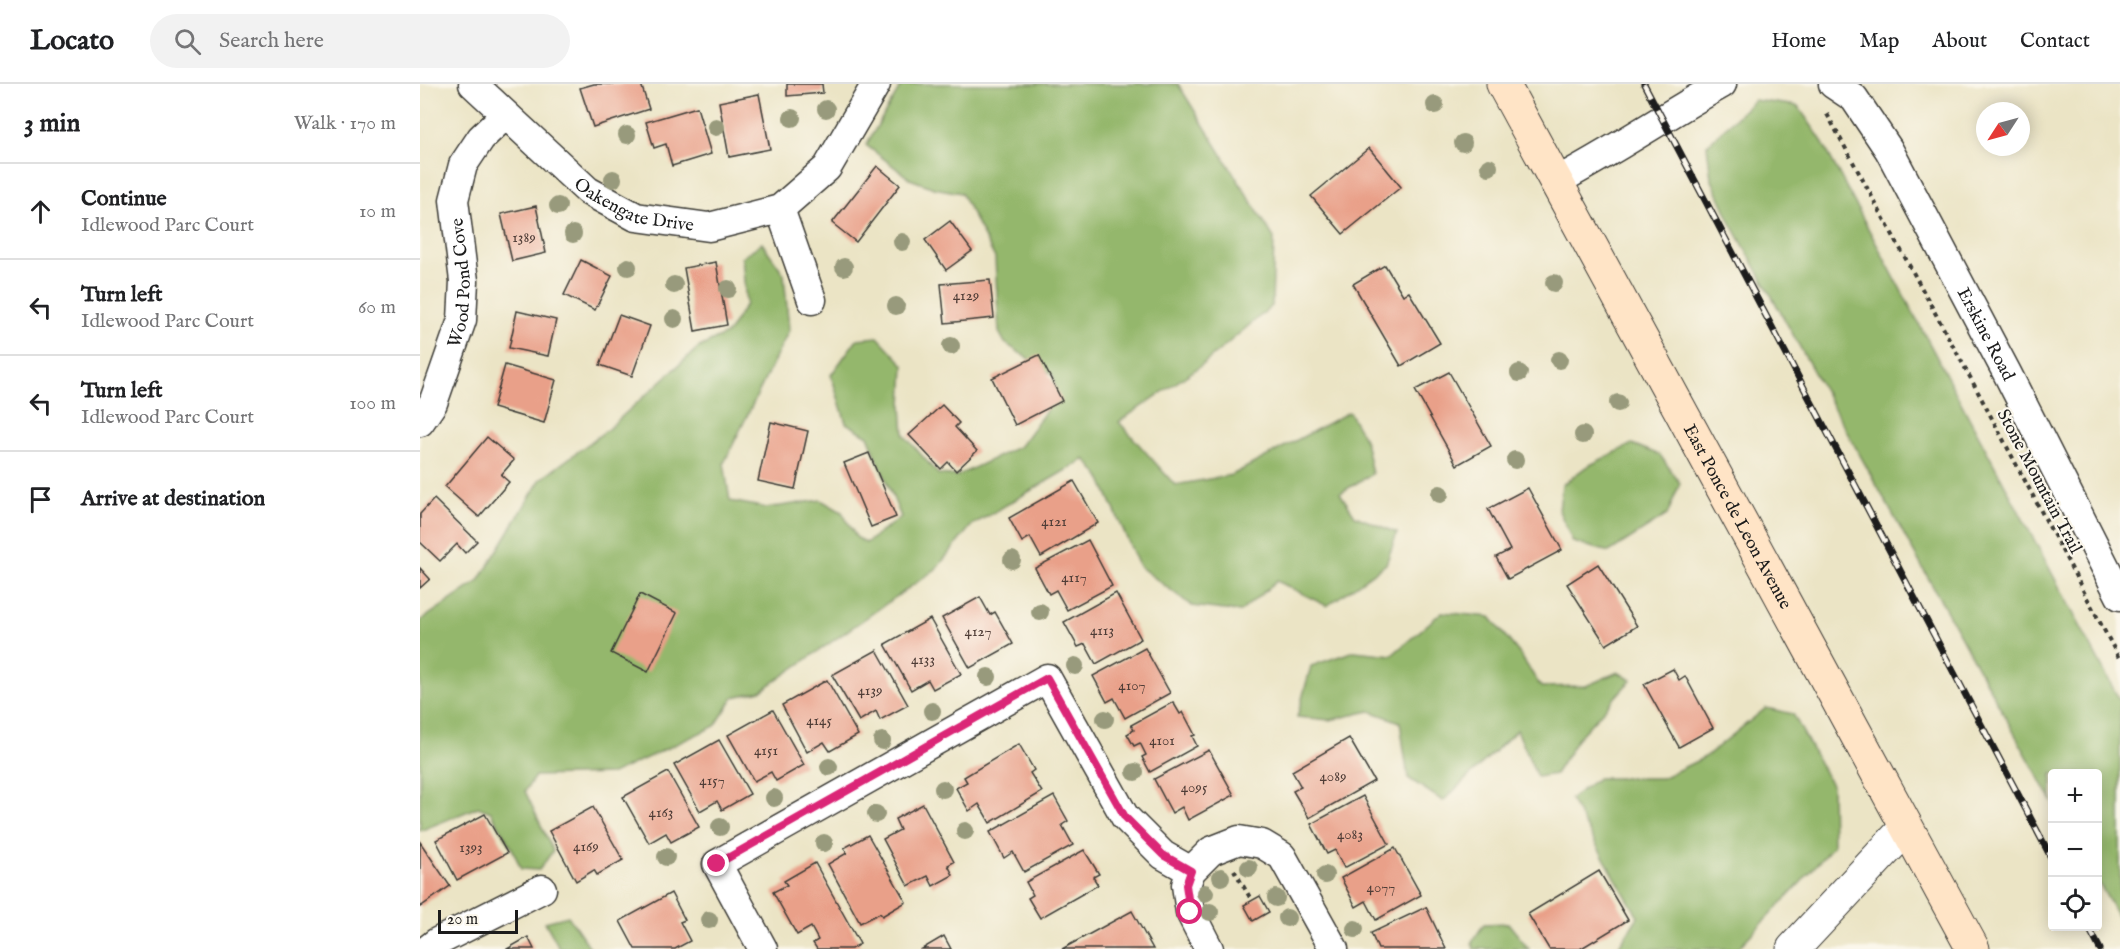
<!DOCTYPE html>
<meta charset="utf-8">
<style>
body{margin:0;font-family:"IM FELL English",serif;background:#f2f2f2;color:#202124}
.controls{position:absolute;right:18px;bottom:18px;display:grid;overflow:hidden;border-radius:6px;box-shadow:0 3px 15px #0003}
.controls button{width:54px;height:54px;display:grid;place-items:center;padding:0;border:0;border-bottom:2px solid #e0e0e0;background:#fff;color:#202124;font:30px sans-serif}
.compass{position:absolute;left:1556px;top:18px;width:54px;height:54px;border-radius:50%;background:#fff;box-shadow:0 3px 15px #0003;rotate:234deg}
.scale{position:absolute;left:18px;bottom:15px;width:80px;box-sizing:border-box;padding-left:6px;border:3px solid #1c1c1c;border-top:0;font-size:16px;line-height:21px;white-space:nowrap;color:#1c1c1c;-webkit-text-stroke:4px #fbf7ec;paint-order:stroke}
.stop{position:absolute;width:18px;height:18px;margin:-14px;border:4px solid #db2777;border-radius:50%;background:#fff}
.stop.end{background:#db2777;border-color:#fff;box-shadow:0 2px 6px #0008}
.list{margin:0;padding:0;list-style:none}
h2{display:flex;justify-content:space-between;align-items:center;height:78px;margin:0;padding:0 24px;font-size:26px}
h2 small{font-size:20px;font-weight:400;color:#757577}
.list li{display:grid;grid-template-columns:39px 1fr auto;gap:18px;align-items:center;box-sizing:border-box;height:96px;padding:0 24px;border-top:2px solid #e0e0e0}
.list b{display:block;font-size:22px;white-space:nowrap}
.list p{margin:0;font-size:20px;white-space:nowrap;color:#757577}
.list em{font-size:20px;font-style:normal;color:#757577}
.icon{flex:none;width:33px;height:33px;fill:none;stroke:currentColor;stroke-width:2;stroke-linecap:round;stroke-linejoin:round}
.map{position:relative;flex:none;width:1700px;height:865px;overflow:hidden}
header{display:flex;align-items:center;gap:36px;box-sizing:border-box;height:84px;padding:0 30px;background:#fff;border-bottom:2px solid #e0e0e0}
header strong{font-size:28px}
nav{display:flex;gap:33px;margin-inline-start:auto;font-size:21px}
.search{width:420px;height:54px;background:#f2f2f2;display:flex;align-items:center;gap:15px;box-sizing:border-box;padding:0 21px;border-radius:33px;color:#757577;font-size:22px}
main{display:flex}
aside{flex:1;background:#fff}
.map>svg:first-child{display:block}
</style>
<header>
<strong>Locato</strong>
<div class="search"><svg class="icon" aria-label="search" viewBox="0 0 24 24"><circle cx="10" cy="10" r="6"/><path d="M15 15l6 6"/></svg>Search here</div>
<nav><a>Home</a><a>Map</a><a>About</a><a>Contact</a></nav>
</header>
<main>
<aside>
<h2>3 min<small>Walk · 170 m</small></h2>
<ul class="list">
<li><svg class="icon" aria-label="ahead" viewBox="0 0 24 24"><path d="M12 20V5M6 11l6-6 6 6"/></svg><div><b>Continue</b><p>Idlewood Parc Court</p></div><em>10 m</em></li>
<li><svg class="icon" aria-label="left" viewBox="0 0 24 24"><path d="M17 20v-9H6M10 6l-5 5 5 5"/></svg><div><b>Turn left</b><p>Idlewood Parc Court</p></div><em>60 m</em></li>
<li><svg class="icon" aria-label="left" viewBox="0 0 24 24"><path d="M17 20v-9H6M10 6l-5 5 5 5"/></svg><div><b>Turn left</b><p>Idlewood Parc Court</p></div><em>100 m</em></li>
<li><svg class="icon" aria-label="arrive" viewBox="0 0 24 24"><path d="M6 21V4h12l-3 4 3 4H6"/></svg><div><b>Arrive at destination</b></div></li>
</ul>
</aside>
<div class="map">
<svg width="1700" height="865" viewBox="0 0 1700 865">
<rect width="100%" height="100%" fill="#fbf7ec"/>
<filter id="ink" filterUnits="userSpaceOnUse"><feTurbulence type="fractalNoise" baseFrequency=".0167" numOctaves="2"/><feDisplacementMap in="SourceGraphic" scale="12" xChannelSelector="R" yChannelSelector="G"/><feConvolveMatrix kernelMatrix="1 2 1 2 8 2 1 2 1" color-interpolation-filters="sRGB"/></filter>
<filter id="wash" filterUnits="userSpaceOnUse"><feTurbulence type="fractalNoise" baseFrequency=".008" numOctaves="4" result="noise"/><feDisplacementMap in="SourceGraphic" scale="24" xChannelSelector="R" yChannelSelector="G"/><feGaussianBlur stdDeviation="1.35" result="paint"/><feColorMatrix in="noise" values="0 0 0 0 0 0 0 0 0 0 0 0 0 0 0 0 0 1.4 0 .05"/><feComposite in="paint" operator="in"/></filter>
<g filter="url(#wash)">
<rect width="100%" height="100%" fill="#ebe4c5"/>
<g fill="#94b76c" stroke="#586a44" stroke-width="1.5">
<polygon points="482,0 758,0 854,154 852,222 782,281 699,338 755,401 812,391 929,328 945,356 952,390 920,409 935,432 977,449 966,480 907,522 857,497 820,528 772,522 719,482 680,393 665,375 552,441 516,485 341,607 314,613 295,642 192,690 115,692 105,707 133,767 119,786 101,785 92,764 71,728 58,723 0,747 0,537 59,497 120,396 188,345 278,264 308,249 326,220 322,173 342,159 364,190 369,246 304,379 310,417 347,424 401,416 422,428 436,453 446,459 481,433 448,352 426,339 411,291 437,255 458,253 484,281 482,322 484,351 518,390 537,392 600,362 637,312 633,291 585,259 579,248 575,174 541,109 514,104 490,95 446,61"/>
<polygon points="1334,16 1378,22 1400,54 1700,617 1700,837 1678,797 1678,690 1632,690 1632,717 1311,139 1291,94 1287,61"/>
<polygon points="1212,360 1240,371 1260,399 1247,431 1189,468 1153,458 1139,427 1142,401 1166,383"/>
<polygon points="1022,528 1070,533 1099,569 1121,603 1166,602 1198,588 1211,596 1158,654 1135,690 1117,693 1097,646 1023,717 988,694 980,638 950,627 910,636 877,633 891,582 934,567 972,571"/>
<polygon points="1346,624 1373,630 1412,703 1413,762 1375,805 1317,865 1197,865 1218,833 1150,715 1178,694 1242,694 1285,673"/>
<polygon points="148,832 171,865 140,865 125,838"/>
<polygon points="1088,839 1109,865 1054,865 1052,858 1064,840"/>
</g>
<g id="blocks">
<g fill="#e9a089">
<polygon points="174,0 221,0 229,25 173,43 160,4"/>
<polygon points="367,0 402,0 403,9 367,12"/>
<polygon points="339,10 350,65 309,73 299,18"/>
<polygon points="277,23 291,70 252,82 246,60 234,64 226,38"/>
<polygon points="949,64 981,103 923,150 891,112"/>
<polygon points="457,82 480,101 436,158 412,139"/>
<polygon points="116,122 126,169 92,177 81,130"/>
<polygon points="530,137 552,167 526,186 505,156"/>
<polygon points="161,176 192,192 175,226 144,211"/>
<polygon points="296,178 307,241 275,247 264,184"/>
<polygon points="965,181 983,211 989,208 1020,259 981,282 933,200"/>
<polygon points="570,196 574,234 525,239 521,200"/>
<polygon points="97,227 136,236 128,272 89,264"/>
<polygon points="199,231 230,242 212,292 180,281"/>
<polygon points="619,271 642,317 595,341 572,294"/>
<polygon points="85,281 136,296 124,339 73,324"/>
<polygon points="1029,288 1071,362 1037,381 995,306"/>
<polygon points="522,321 539,339 535,343 557,367 536,387 528,378 521,385 489,351"/>
<polygon points="351,338 388,347 375,405 338,397"/>
<polygon points="67,353 94,376 81,391 89,398 59,433 25,403"/>
<polygon points="449,369 476,433 451,443 424,379"/>
<polygon points="654,397 678,439 621,473 610,453 602,458 589,434"/>
<polygon points="1108,404 1142,466 1088,495 1076,473 1090,466 1068,425"/>
<polygon points="14,415 57,457 45,469 37,460 20,477 0,458 0,430"/>
<polygon points="668,456 692,502 647,526 636,506 629,510 615,484"/>
<polygon points="1178,480 1217,542 1186,561 1147,500"/>
<polygon points="0,484 10,495 0,504"/>
<polygon points="696,509 721,555 676,580 665,560 658,563 644,538"/>
<polygon points="220,510 257,529 228,588 191,569"/>
<polygon points="560,513 570,531 575,528 593,560 550,584 522,534"/>
<polygon points="510,535 541,590 513,605 508,596 491,606 465,560"/>
<polygon points="725,564 750,609 705,634 694,614 687,618 673,592"/>
<polygon points="457,566 488,621 460,636 456,627 439,637 412,591"/>
<polygon points="1253,585 1259,596 1265,592 1293,644 1259,663 1224,600"/>
<polygon points="407,596 438,651 410,667 404,658 387,668 362,621"/>
<polygon points="753,618 760,630 763,628 775,651 772,652 777,662 730,688 722,673 726,671 720,659 714,662 707,650 714,646 711,641"/>
<polygon points="353,626 384,681 356,697 351,688 334,697 308,651"/>
<polygon points="929,654 954,697 889,734 873,707 881,703 872,687"/>
<polygon points="299,656 330,710 302,726 297,717 280,727 254,681"/>
<polygon points="599,660 614,686 610,689 622,708 570,739 559,720 549,727 536,704 547,698 544,693"/>
<polygon points="789,666 814,711 768,736 762,723 752,729 734,695"/>
<polygon points="248,688 279,743 251,758 246,749 229,759 203,713"/>
<polygon points="634,712 648,737 642,741 653,761 604,788 593,768 584,774 570,748"/>
<polygon points="943,712 969,760 924,784 915,766 907,770 891,740"/>
<polygon points="503,720 534,778 528,781 533,791 513,802 508,792 488,802 463,755 480,746 475,735"/>
<polygon points="173,723 203,776 177,791 174,786 156,797 129,747"/>
<polygon points="65,730 87,769 37,796 16,756"/>
<polygon points="448,751 486,818 462,832 460,829 440,839 408,780 427,769 424,764"/>
<polygon points="0,758 30,802 0,823"/>
<polygon points="975,764 1001,811 956,836 946,817 936,823 921,794"/>
<polygon points="664,766 679,790 673,793 678,801 620,834 608,814 613,811 606,798"/>
<polygon points="395,779 440,860 431,865 397,865 393,859 398,856 391,843 377,851 353,808 367,801 364,797"/>
<polygon points="1179,787 1208,836 1160,865 1129,865 1108,830"/>
<polygon points="251,809 265,836 260,838 270,857 255,865 215,865 200,837"/>
<polygon points="840,812 849,828 833,837 824,821"/>
<polygon points="1006,823 1026,865 958,865 951,849"/>
<polygon points="712,827 733,865 642,865"/>
<polygon points="524,852 531,865 502,865"/>
<polygon points="108,853 114,865 87,865"/>
</g>
</g>
</g>
<g filter="url(#ink)">
<use href="#blocks" fill-opacity="0" stroke="#3b3a35" stroke-width="1.5"/>
<g fill="none" stroke-linecap="round" stroke-linejoin="round">
<defs>
<g id="minor">
<path id="s1" d="M53 0 168 107 216 133 289 143 360 125 407 84 456 0"/>
<path id="s2" d="M1413 0 1434 14 1469 66 1587 289 1700 512"/>
<path d="M1135 98C1192 68 1245 32 1302 0"/>
<polyline points="360,125 392,216"/>
<path id="s3" d="M0 338 13 319 42 236 44 197 34 116 43 81 61 54 85 31"/>
<polyline points="8,865 17,858 122,805"/>
<polyline points="343,865 297,780 627,594 705,733 743,771 771,787"/>
<polyline points="789,865 770,828 766,801 771,787 791,767 819,756 842,760 862,772 914,865"/>
</g>
<polyline id="tertiary" points="1373,865 1486,744"/>
<g id="secondary">
<path id="s4" d="M1083 0 1553 865"/>
</g>
</defs>
<use href="#minor" stroke="#3b3a35" stroke-width="31"/>
<use href="#tertiary" stroke="#3b3a35" stroke-width="35"/>
<use href="#secondary" stroke="#3b3a35" stroke-width="35"/>
<g stroke="#3b3a35" stroke-width="4" stroke-dasharray="4.5 4.5" stroke-linecap="butt">
<polyline points="1407,30 1550,293 1700,576"/>
<polyline points="814,786 832,817"/>
</g>
<use href="#minor" stroke="#fff" stroke-width="28"/>
<use href="#tertiary" stroke="#fff" stroke-width="33"/>
<use href="#secondary" stroke="#ffe4c6" stroke-width="33"/>
<defs>
<g id="rail">
<polyline points="1224,0 1632,775"/>
<polyline points="1668,842 1680,865"/>
</g>
</defs>
<use href="#rail" stroke="#1c1c1c" stroke-width="7"/>
<use href="#rail" stroke="#fbf7ec" stroke-width="4.5" stroke-dasharray="14" stroke-linecap="butt"/>
</g>
<g fill="#989a7b">
<circle cx="1015" cy="21" r="9"/>
<circle cx="406" cy="25" r="9"/>
<circle cx="372" cy="34" r="9"/>
<circle cx="296" cy="43" r="9"/>
<circle cx="207" cy="51" r="9"/>
<circle cx="1043" cy="59" r="9"/>
<circle cx="1069" cy="83" r="9"/>
<circle cx="193" cy="95" r="9"/>
<circle cx="138" cy="122" r="9"/>
<circle cx="153" cy="150" r="9"/>
<circle cx="482" cy="158" r="9"/>
<circle cx="208" cy="183" r="9"/>
<circle cx="424" cy="183" r="9"/>
<circle cx="1134" cy="199" r="9"/>
<circle cx="254" cy="201" r="9"/>
<circle cx="308" cy="205" r="9"/>
<circle cx="476" cy="222" r="9"/>
<circle cx="254" cy="235" r="9"/>
<circle cx="531" cy="262" r="9"/>
<circle cx="1139" cy="276" r="9"/>
<circle cx="1099" cy="289" r="9"/>
<circle cx="1198" cy="319" r="9"/>
<circle cx="1163" cy="351" r="9"/>
<circle cx="1095" cy="376" r="9"/>
<circle cx="1020" cy="410" r="9"/>
<circle cx="592" cy="476" r="9"/>
<circle cx="620" cy="528" r="9"/>
<circle cx="655" cy="582" r="9"/>
<circle cx="568" cy="593" r="9"/>
<circle cx="512" cy="627" r="9"/>
<circle cx="685" cy="635" r="9"/>
<circle cx="462" cy="657" r="9"/>
<circle cx="409" cy="683" r="9"/>
<circle cx="715" cy="688" r="9"/>
<circle cx="523" cy="705" r="9"/>
<circle cx="354" cy="714" r="9"/>
<circle cx="456" cy="730" r="9"/>
<circle cx="300" cy="743" r="9"/>
<circle cx="545" cy="747" r="9"/>
<circle cx="404" cy="759" r="9"/>
<circle cx="246" cy="773" r="9"/>
<circle cx="829" cy="784" r="9"/>
<circle cx="905" cy="791" r="9"/>
<circle cx="801" cy="793" r="9"/>
<circle cx="785" cy="809" r="9"/>
<circle cx="856" cy="814" r="9"/>
<circle cx="790" cy="828" r="9"/>
<circle cx="867" cy="834" r="9"/>
<circle cx="289" cy="836" r="9"/>
<circle cx="935" cy="845" r="9"/>
</g>
</g>
<g fill="none" stroke-linecap="round" stroke-linejoin="round" filter="url(#ink)">
<polyline stroke="#db2777" stroke-width="8" points="297,780 627,594 705,733 743,771 771,787 766,801 770,828"/>
</g>
<g text-anchor="middle" stroke-width="4.5" stroke-linejoin="round" paint-order="stroke">
<g font-size="15" fill="#4f3d37">
<text x="104" y="158">1389</text>
<text x="546" y="216">4129</text>
<text x="634" y="442">4121</text>
<text x="654" y="498">4117</text>
<text x="682" y="551">4113</text>
<text x="558" y="552">4127</text>
<text x="503" y="580">4133</text>
<text x="712" y="606">4107</text>
<text x="450" y="611">4139</text>
<text x="399" y="641">4145</text>
<text x="742" y="661">4101</text>
<text x="346" y="671">4151</text>
<text x="913" y="697">4089</text>
<text x="292" y="701">4157</text>
<text x="774" y="708">4095</text>
<text x="241" y="733">4163</text>
<text x="930" y="755">4083</text>
<text x="166" y="767">4169</text>
<text x="51" y="768">1393</text>
<text x="961" y="808">4077</text>
</g>
<g font-size="18" fill="#1c1c1c" stroke="#fbf7ec">
<text dy="6" stroke="none"><textPath href="#s1" startOffset="206">Oakengate Drive</textPath></text>
<text dy="6" stroke="none"><textPath href="#s3" startOffset="148">Wood Pond Cove</textPath></text>
<text dy="6" stroke="none"><textPath href="#s2" startOffset="296">Erskine Road</textPath></text>
<text transform="translate(1620 397) rotate(62)" y="6">Stone Mountain Trail</text>
<text dy="6" stroke="none"><textPath href="#s4" startOffset="492">East Ponce de Leon Avenue</textPath></text>
</g>
</g>
</svg>
<div class="controls">
<button>+</button>
<button>−</button>
<button><svg class="icon" aria-label="locate" viewBox="0 0 24 24"><circle cx="12" cy="12" r="6"/><path d="M12 2v4M12 18v4M2 12h4M18 12h4"/></svg></button>
</div>
<svg class="compass" viewBox="-18 -18 36 36"><path d="M0-13l5 13h-10z" fill="#e53935"/><path d="M0 13l5-13h-10z" fill="#757577"/></svg>
<div class="scale">20 m</div>
<div class="stop" style="left:770px;top:828px"></div>
<div class="stop end" style="left:297px;top:780px"></div>
</div>
</main>
